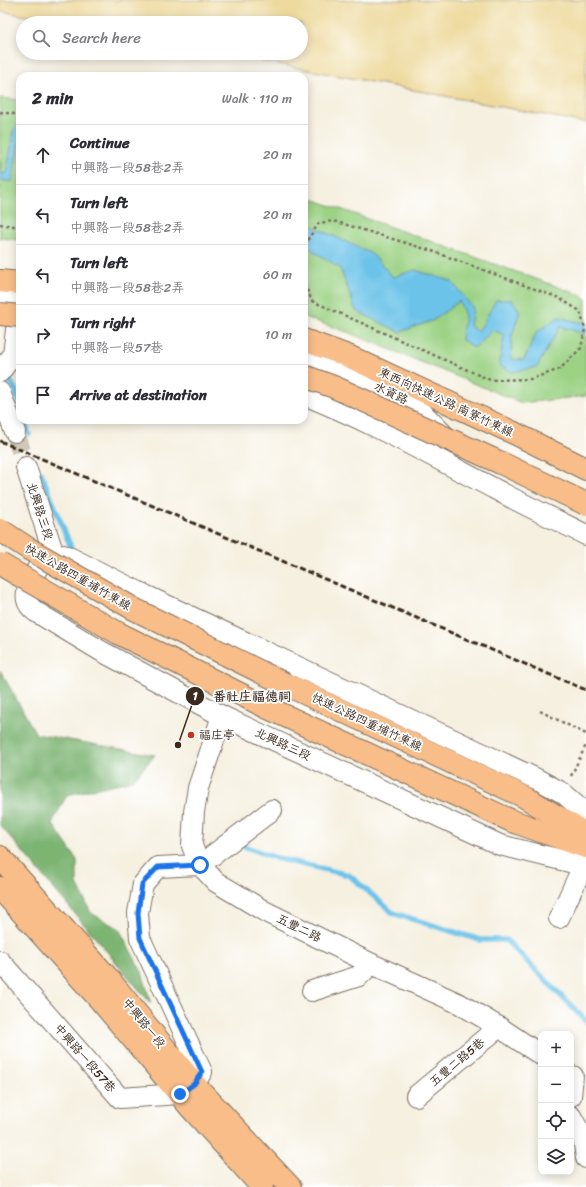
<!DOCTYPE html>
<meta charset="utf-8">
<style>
body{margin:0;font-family:Sriracha,"LXGW WenKai TC",sans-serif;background:#f7f7f7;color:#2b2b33}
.controls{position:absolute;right:12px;bottom:12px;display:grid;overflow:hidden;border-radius:8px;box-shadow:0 2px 10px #0003}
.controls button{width:36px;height:36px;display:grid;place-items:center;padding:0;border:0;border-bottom:1px solid #e1e1e2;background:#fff;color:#2b2b33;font:20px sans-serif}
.stop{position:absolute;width:12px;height:12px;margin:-9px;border:3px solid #1a73e8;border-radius:50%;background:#fff}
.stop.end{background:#1a73e8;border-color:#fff;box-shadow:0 1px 4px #0008}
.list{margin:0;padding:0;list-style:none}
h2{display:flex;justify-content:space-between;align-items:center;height:52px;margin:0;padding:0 16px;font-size:17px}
h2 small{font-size:13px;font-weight:400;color:#7c7c81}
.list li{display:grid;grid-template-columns:26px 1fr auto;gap:12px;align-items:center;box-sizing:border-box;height:60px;padding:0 16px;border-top:1px solid #e1e1e2}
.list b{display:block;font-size:15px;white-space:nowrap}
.list p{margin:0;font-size:13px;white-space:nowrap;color:#7c7c81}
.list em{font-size:13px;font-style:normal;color:#7c7c81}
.icon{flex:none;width:22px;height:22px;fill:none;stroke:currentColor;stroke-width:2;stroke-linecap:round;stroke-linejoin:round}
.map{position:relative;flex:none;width:586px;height:1187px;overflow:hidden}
.search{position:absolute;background:#fff;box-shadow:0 2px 10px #0003;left:16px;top:16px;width:292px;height:44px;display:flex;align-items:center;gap:10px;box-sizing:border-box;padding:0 14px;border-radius:22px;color:#7c7c81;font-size:15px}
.panel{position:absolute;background:#fff;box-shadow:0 2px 10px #0003;left:16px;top:72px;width:292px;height:352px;border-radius:12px}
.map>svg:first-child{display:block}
</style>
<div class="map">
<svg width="586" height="1187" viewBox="0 0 586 1187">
<rect width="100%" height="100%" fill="#fff"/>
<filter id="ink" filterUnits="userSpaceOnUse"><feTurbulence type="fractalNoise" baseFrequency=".025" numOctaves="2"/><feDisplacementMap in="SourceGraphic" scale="8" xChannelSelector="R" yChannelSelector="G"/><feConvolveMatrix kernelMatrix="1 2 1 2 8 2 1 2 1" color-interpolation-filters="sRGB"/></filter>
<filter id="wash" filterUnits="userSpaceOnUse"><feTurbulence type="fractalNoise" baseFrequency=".012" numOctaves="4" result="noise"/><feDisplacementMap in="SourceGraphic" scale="16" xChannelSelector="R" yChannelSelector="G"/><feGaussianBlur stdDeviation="0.9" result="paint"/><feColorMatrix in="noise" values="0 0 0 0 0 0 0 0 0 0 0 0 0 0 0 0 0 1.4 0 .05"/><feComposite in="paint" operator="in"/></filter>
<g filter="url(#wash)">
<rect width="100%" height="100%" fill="#f5f0e0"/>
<g fill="#9bd284" stroke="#6b7e51">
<polygon points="0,98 20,100 20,240 0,238"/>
<polygon points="304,196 578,294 586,298 586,396 522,403 347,332 304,317"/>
</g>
<polygon fill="#7cb472" stroke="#5c6f48" points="0,670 36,734 155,755 133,780 67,795 52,823 77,860 77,884 91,913 119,929 142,972 151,1004 0,825"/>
<polygon fill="#eeda9e" stroke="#94825e" points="0,0 586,0 586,123 220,53 301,53 301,23 63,23 0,11"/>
<g fill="#6cc3e9" stroke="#547684">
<polygon points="20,122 20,136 12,182 0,180 0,162 2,174 7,173 13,131"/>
<polygon points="304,222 372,254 393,277 415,270 451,281 473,308 470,326 478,332 496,300 512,300 520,311 512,336 511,359 524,360 536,333 558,317 586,324 586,334 560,327 537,367 512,372 499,366 504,335 493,330 474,348 461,339 465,315 459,301 434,320 400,332 356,311 340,268 304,245"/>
</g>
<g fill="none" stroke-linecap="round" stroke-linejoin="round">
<g stroke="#6cc3e9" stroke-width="5.5">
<polyline points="5,372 15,389 20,406"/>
<polyline points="24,420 29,434"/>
<polyline points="41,473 72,550"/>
<polyline points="238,844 276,858 349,875 393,913 480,940 506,940 586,1021"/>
</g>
</g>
</g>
<g filter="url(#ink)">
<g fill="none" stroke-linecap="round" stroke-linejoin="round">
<polyline stroke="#d0c8b9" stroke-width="20" stroke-dasharray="20 10" stroke-linecap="butt" points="15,432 26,467"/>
<defs>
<g id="minor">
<polyline points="0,295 20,297"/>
<polyline points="304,356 359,378 414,404 445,436"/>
<polyline points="0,372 13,355 20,297"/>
<polyline points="0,392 15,432"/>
<path d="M304 395C370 421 431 456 493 488 524 505 555 519 586 535"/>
<polyline points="26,467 54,555"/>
<polyline points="222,716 198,788 194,812 192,846 200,865 216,882 266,912 372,964 460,1004 499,1027 541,1055"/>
<path d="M586 813 563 793 535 778 145 595 67 556C61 554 55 554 49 557 39 561 24 589 27 600 28 605 32 609 36 612L101 651 222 716 500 845 586 866"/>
<polyline points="559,918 583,866"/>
<polyline points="0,961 120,1098 180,1094 194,1084 202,1072 140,938 138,913 143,884 158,867 200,865 272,810"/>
<polyline points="312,991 359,976 372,964"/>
<polyline points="416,1096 499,1027"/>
<polyline points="571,1096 573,1076"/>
<polyline points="571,1116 583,1138 586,1158"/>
</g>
<g id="major">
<polyline points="0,857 108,978 194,1084 290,1187"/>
<polyline points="0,888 101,1001 191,1108 262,1187"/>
</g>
<g id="highway">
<polyline points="0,281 20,283"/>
<polyline points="304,340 348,356 514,433 586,469"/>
<polyline points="285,684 523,796 586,834"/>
<polyline points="266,707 512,821 586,847"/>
</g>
</defs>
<use href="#minor" stroke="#7c6f62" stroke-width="22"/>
<use href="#major" stroke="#7c6f62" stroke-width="24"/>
<use href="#highway" stroke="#7c6f62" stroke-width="24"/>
<g stroke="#7c6f62" stroke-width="2.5" stroke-dasharray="3 3" stroke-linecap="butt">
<polyline points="0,112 20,115"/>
<polyline points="0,224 20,227"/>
<polyline points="304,245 319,223 334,221 432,251 559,298 580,311 585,329 581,348 560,369 531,379 490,380 312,301 304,283"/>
<polyline points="540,711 586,734"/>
<polyline points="571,776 586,745"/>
</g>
<use href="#minor" stroke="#fff" stroke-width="20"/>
<use href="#major" stroke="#f8bd88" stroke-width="22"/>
<use href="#highway" stroke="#f8bd88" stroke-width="22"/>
<polyline stroke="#3b2a1e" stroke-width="3" stroke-dasharray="6 3" stroke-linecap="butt" points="0,441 586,690"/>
<defs>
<g id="highway-bridge">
<polyline points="0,314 20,316"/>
<polyline points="304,376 334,387 501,463 586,504"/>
<polyline points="0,530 29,549 134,609 285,684"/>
<polyline points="0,564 118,633 266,707"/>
</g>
</defs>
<use href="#highway-bridge" stroke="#7c6f62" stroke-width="24" stroke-linecap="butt"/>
<use href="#highway-bridge" stroke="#f8bd88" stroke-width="22"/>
</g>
</g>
<g fill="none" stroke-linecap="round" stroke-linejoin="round" filter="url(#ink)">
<polyline stroke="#1a73e8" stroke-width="5" points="180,1094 194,1084 202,1072 140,938 138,913 142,884 158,867 200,865"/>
</g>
<circle fill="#c8321e" stroke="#fff" stroke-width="1.5" cx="191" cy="735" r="4"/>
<g text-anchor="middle" stroke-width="3.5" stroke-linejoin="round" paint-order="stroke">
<g font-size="12" fill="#3b2a1e" stroke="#fff">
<text transform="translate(391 393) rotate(25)" y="4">水資路</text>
<text transform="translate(446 402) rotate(25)" y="4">東西向快速公路 南寮竹東線</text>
<text transform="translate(40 511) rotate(72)" y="4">北興路三段</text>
<text transform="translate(78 577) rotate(30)" y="4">快速公路四重埔竹東線</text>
<text transform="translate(367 722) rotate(25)" y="4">快速公路四重埔竹東線</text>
<text transform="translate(283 744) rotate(25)" y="4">北興路三段</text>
<text transform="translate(299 928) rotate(26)" y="4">五豐二路</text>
<text transform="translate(144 1023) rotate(51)" y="4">中興路一段</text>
<text transform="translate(85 1058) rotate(49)" y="4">中興路一段57巷</text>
<text transform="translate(457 1062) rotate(-40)" y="4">五豐二路5巷</text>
</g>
<g font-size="12" fill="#3b2a1e" stroke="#fff" text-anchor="start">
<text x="199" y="739">福庄亭</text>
</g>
</g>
<path fill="none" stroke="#3b2a1e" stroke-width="1.5" d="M178 745L195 696"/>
<g fill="#3b2a1e" stroke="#fff" stroke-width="1.5">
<circle cx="178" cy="745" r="4"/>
<circle cx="195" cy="696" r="10"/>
</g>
<g font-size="12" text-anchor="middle" font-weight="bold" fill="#fff">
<text x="195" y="700">1</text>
</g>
<g font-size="13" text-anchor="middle" font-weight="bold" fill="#3b2a1e" stroke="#fff" stroke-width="3.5" stroke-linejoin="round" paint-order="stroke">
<text x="252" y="701">番社庄福德祠</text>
</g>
</svg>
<div class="controls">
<button>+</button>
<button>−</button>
<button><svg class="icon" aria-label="locate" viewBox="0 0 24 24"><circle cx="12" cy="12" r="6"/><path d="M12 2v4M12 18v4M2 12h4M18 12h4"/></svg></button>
<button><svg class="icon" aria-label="layers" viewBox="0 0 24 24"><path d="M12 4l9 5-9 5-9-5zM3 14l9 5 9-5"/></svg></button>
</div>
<div class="stop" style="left:200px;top:865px"></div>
<div class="stop end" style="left:180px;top:1094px"></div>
<div class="search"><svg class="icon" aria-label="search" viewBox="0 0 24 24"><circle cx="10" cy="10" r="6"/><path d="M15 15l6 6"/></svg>Search here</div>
<section class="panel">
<h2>2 min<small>Walk · 110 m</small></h2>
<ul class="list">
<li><svg class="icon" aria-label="ahead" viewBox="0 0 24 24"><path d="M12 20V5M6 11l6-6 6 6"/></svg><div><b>Continue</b><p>中興路一段58巷2弄</p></div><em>20 m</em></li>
<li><svg class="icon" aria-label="left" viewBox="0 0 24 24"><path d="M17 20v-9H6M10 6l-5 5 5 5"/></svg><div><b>Turn left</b><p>中興路一段58巷2弄</p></div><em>20 m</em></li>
<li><svg class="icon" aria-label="left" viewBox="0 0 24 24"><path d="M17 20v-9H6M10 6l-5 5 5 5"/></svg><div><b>Turn left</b><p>中興路一段58巷2弄</p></div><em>60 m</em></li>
<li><svg class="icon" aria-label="right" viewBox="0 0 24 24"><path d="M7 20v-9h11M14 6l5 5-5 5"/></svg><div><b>Turn right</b><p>中興路一段57巷</p></div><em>10 m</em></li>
<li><svg class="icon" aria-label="arrive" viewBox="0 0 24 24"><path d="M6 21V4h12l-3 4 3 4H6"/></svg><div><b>Arrive at destination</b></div></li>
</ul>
</section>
</div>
